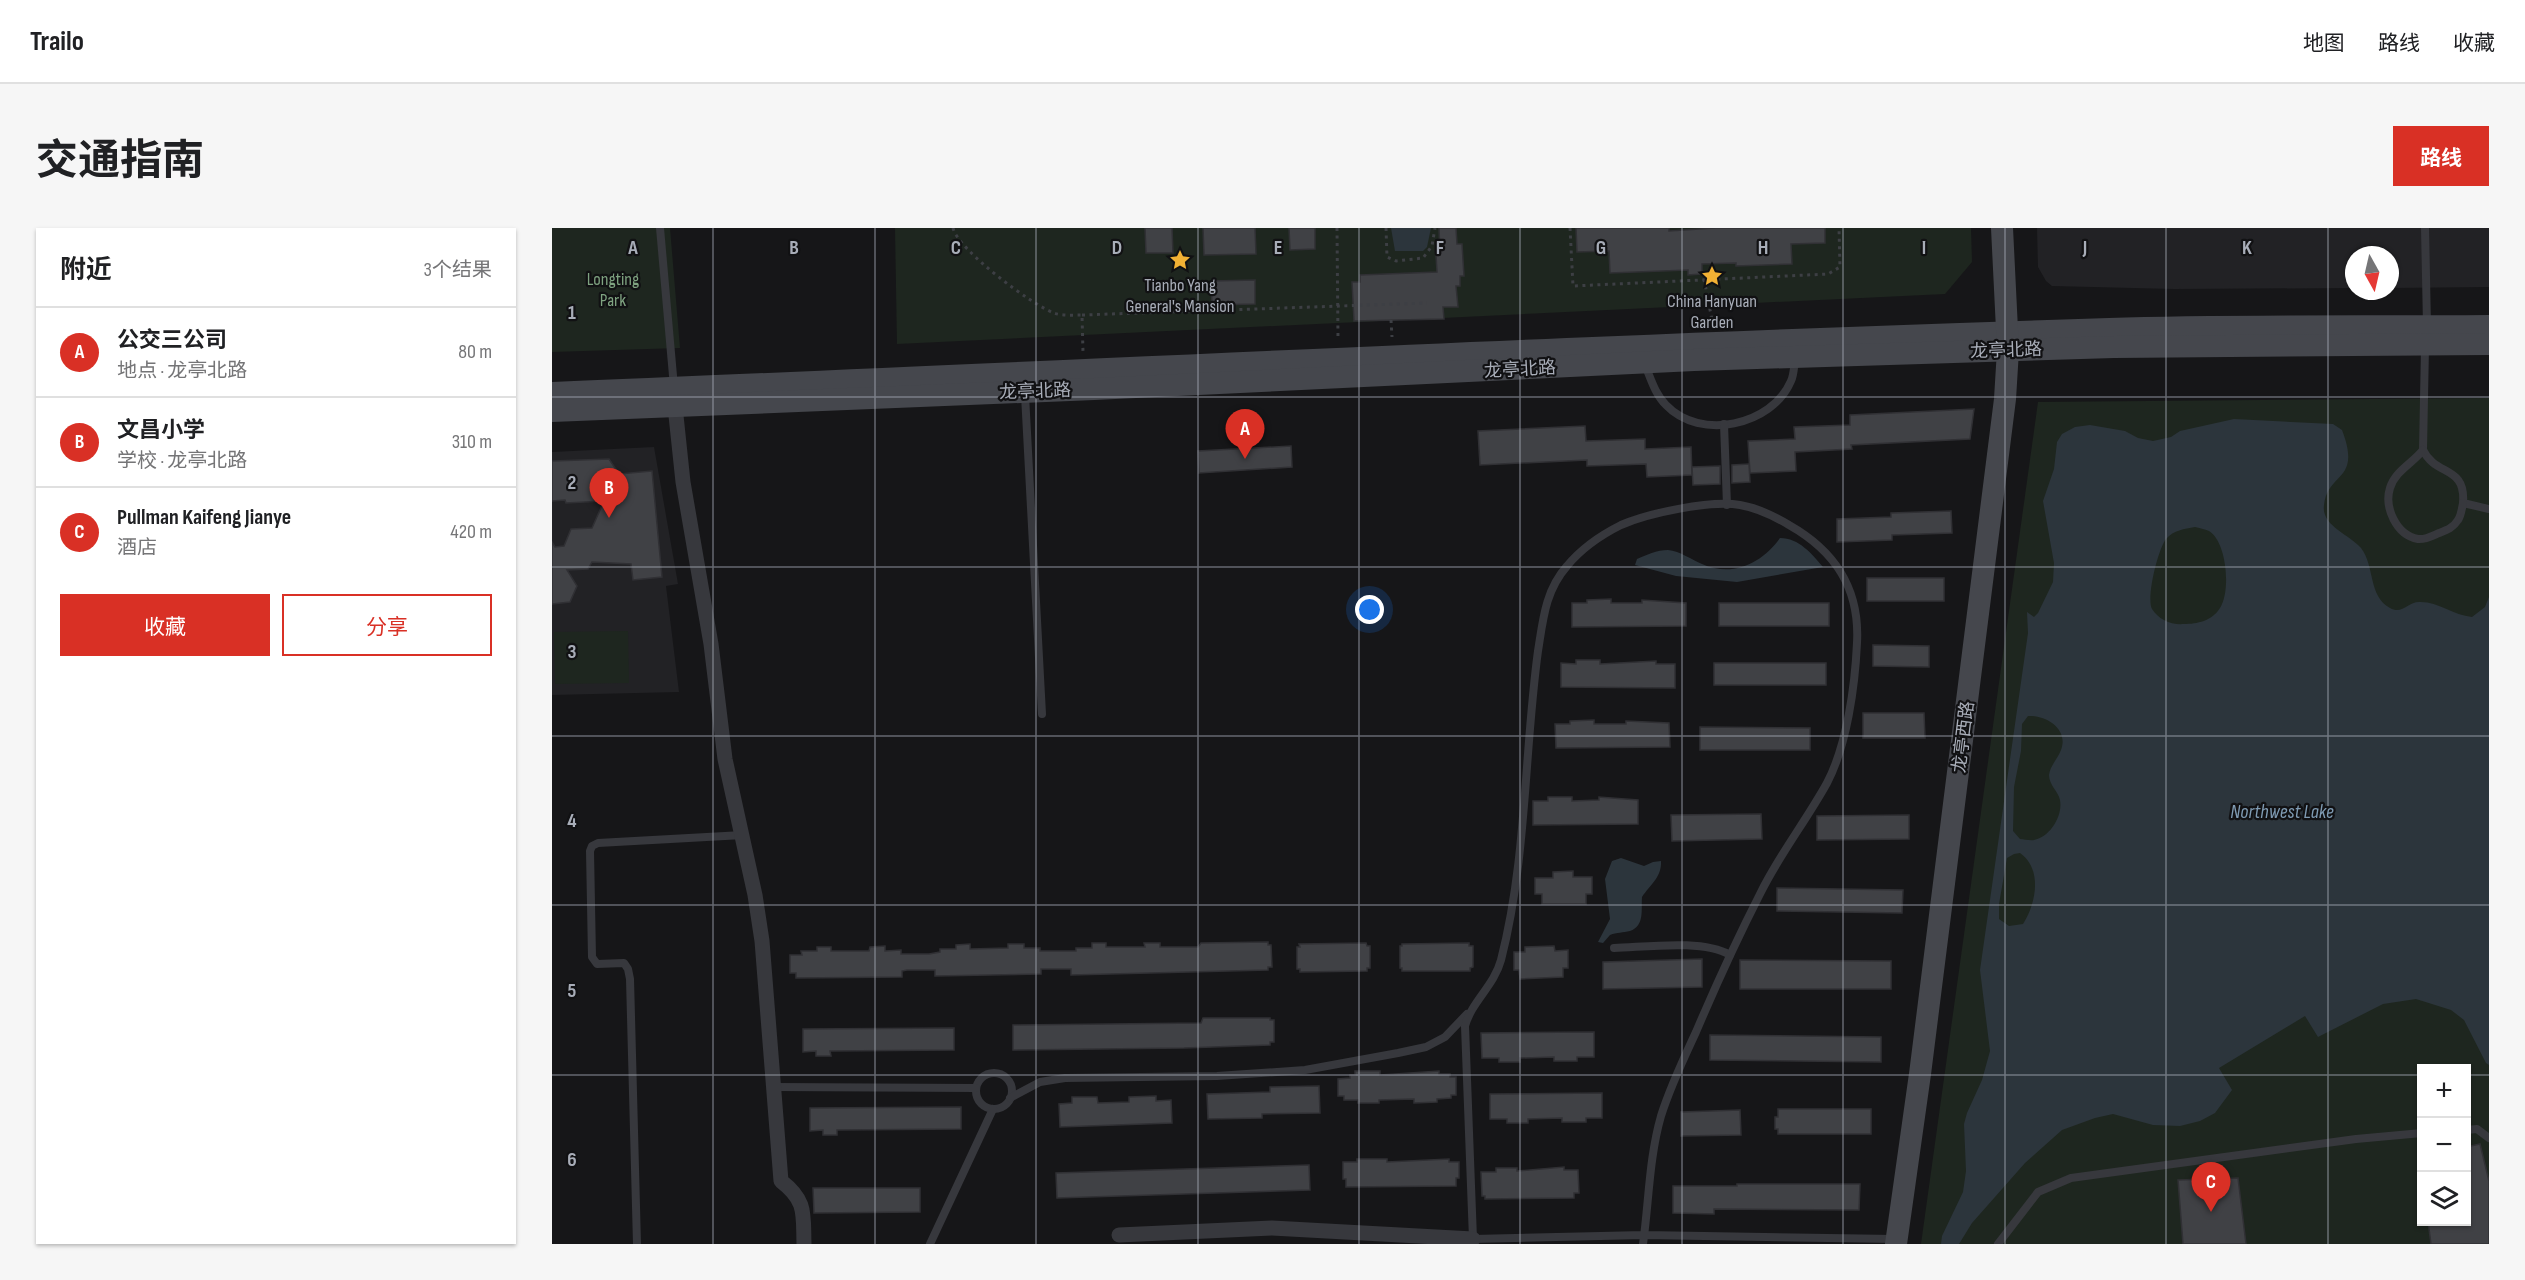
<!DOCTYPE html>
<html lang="zh">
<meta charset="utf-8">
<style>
body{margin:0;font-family:"Sofia Sans Condensed","Noto Sans SC",sans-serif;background:#f6f6f6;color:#202124}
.controls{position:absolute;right:18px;bottom:18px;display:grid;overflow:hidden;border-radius:0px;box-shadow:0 2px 4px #0004}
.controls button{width:54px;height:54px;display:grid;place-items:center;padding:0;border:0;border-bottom:2px solid #e0e0e0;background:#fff;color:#202124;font:30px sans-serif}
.compass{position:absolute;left:1793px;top:18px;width:54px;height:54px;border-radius:50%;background:#fff;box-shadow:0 2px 4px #0004;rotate:172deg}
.you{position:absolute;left:818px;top:382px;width:21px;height:21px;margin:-15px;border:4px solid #fff;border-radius:50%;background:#1a73e8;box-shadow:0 0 0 9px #1a73e833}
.badge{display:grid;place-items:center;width:39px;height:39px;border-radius:50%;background:#d93025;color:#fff;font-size:20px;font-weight:700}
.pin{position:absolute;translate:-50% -50px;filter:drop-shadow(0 2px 3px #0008)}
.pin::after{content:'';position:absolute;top:32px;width:21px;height:18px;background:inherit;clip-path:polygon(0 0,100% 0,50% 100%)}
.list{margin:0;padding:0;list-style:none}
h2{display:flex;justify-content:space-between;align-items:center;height:78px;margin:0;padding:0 24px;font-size:26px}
h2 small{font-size:20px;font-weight:400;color:#757577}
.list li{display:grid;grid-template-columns:39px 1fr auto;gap:18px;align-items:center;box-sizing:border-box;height:90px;padding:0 24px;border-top:2px solid #e0e0e0}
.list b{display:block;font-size:22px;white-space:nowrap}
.list p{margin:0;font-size:20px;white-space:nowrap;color:#757577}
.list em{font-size:20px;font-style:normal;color:#757577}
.actions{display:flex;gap:12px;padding:18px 24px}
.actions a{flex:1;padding:14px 0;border:2px solid #d93025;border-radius:0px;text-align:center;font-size:21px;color:#d93025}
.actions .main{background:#d93025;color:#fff}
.icon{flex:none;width:33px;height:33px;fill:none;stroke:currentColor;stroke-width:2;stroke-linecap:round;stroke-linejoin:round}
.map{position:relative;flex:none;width:1937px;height:1016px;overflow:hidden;border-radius:0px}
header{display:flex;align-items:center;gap:36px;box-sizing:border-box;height:84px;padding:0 30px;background:#fff;border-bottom:2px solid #e0e0e0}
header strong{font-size:28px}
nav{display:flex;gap:33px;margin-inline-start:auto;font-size:21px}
.intro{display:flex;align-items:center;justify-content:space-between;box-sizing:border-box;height:144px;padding:0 36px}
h1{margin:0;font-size:42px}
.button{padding:15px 27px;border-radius:0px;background:#d93025;color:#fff;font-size:21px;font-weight:700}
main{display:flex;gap:36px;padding:0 36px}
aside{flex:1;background:#fff;border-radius:0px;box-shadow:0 2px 4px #0004}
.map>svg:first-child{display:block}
</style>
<header>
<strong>Trailo</strong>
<nav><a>地图</a><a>路线</a><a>收藏</a></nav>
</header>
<div class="intro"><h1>交通指南</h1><a class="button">路线</a></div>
<main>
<aside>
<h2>附近<small>3个结果</small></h2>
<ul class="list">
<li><span class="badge">A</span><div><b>公交三公司</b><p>地点 · 龙亭北路</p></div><em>80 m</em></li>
<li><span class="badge">B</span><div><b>文昌小学</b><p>学校 · 龙亭北路</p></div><em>310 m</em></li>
<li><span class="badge">C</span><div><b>Pullman Kaifeng Jianye</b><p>酒店</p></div><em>420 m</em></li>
</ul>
<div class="actions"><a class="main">收藏</a><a>分享</a></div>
</aside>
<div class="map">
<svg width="1937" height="1016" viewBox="0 0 1937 1016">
<rect width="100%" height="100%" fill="#161618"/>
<g fill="#222225">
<polygon points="1485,0 1937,0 1937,59 1838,60 1838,27 1802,27 1802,60 1622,61 1500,58 1494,53 1486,39"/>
<polygon points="102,219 126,356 114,358 127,464 0,467 0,224"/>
</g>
<g fill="#1e261f" fill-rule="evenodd">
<polygon points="0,0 118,0 128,120 0,124"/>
<polygon points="343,0 1419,0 1420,34 1393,66 345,116"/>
<path d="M1937 170V1016H1369L1486 174ZM1870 840H1914V994H1870Z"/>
<polygon points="76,403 77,455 3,456 2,404"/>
</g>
<g fill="#2c353c" fill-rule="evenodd">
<polygon points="839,0 879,0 875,19 871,23 843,23"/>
<path d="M1682 191 1781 196 1790 202C1810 254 1776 243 1772 277 1769 298 1797 306 1809 320 1823 338 1816 368 1838 380 1850 387 1856 374 1867 374 1885 373 1901 387 1920 389L1933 379 1937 369V837L1934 835 1912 792 1899 782 1864 771 1831 776 1766 809 1753 788 1667 840 1680 862 1663 885 1648 893 1628 898 1601 897 1561 886 1543 890 1510 902 1473 935 1420 995 1407 1016H1389L1390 1008 1411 964 1414 943 1412 896 1415 885 1430 852 1438 823 1428 742 1476 405 1475 384 1482 389 1486 385 1501 354 1502 335 1491 273 1502 241 1505 214 1510 206 1523 199 1538 197 1573 203 1586 210 1601 213 1619 209 1628 203ZM1643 299C1647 300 1653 301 1657 303 1675 314 1679 363 1668 380 1660 393 1645 396 1632 396 1619 397 1607 392 1600 381 1594 370 1606 321 1614 311 1622 302 1632 301 1643 299ZM1476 488C1494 487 1517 501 1509 522 1506 530 1498 538 1497 547 1497 557 1506 563 1508 572 1511 588 1498 609 1482 612 1478 613 1472 611 1468 611L1461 603 1462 559 1469 523 1470 496ZM1468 625C1491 641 1484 676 1471 696L1457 698 1447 691V676L1455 630 1462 626Z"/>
<path d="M1228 310C1247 310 1260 326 1271 339L1185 354 1124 348 1083 337 1085 331C1094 327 1105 322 1116 322 1128 323 1140 332 1150 336 1181 350 1210 335 1228 310Z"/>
<path d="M1069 630 1092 638 1101 634 1109 633C1110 649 1098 657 1090 669 1089 681 1093 698 1078 703 1071 705 1065 704 1058 707L1051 715 1046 714 1058 691 1053 651 1060 633Z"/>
</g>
<g fill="#404145" stroke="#303034" stroke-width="1.5">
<polygon points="593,0 620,0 621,25 594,25"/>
<polygon points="651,0 703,0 704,26 652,27"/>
<polygon points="737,0 763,0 763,21 738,22"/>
<polygon points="887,0 904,0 905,16 910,16 912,48 908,48 908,58 904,58 906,79 891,79 892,91 802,93 800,54 808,54 808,47 885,44 884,27 888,27"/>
<polygon points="1024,0 1117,0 1117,3 1163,0 1273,0 1273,15 1239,16 1240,36 1184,38 1184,35 1150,36 1150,46 1136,47 1136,42 1058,45 1057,23 1025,24"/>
<polygon points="703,52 703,76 660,77 659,53"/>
<polygon points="1422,181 1418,211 1299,217 1300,221 1243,224 1244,243 1198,245 1196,213 1243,211 1242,199 1298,197 1298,187"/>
<polygon points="1033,198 1034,213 1093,211 1093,221 1139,219 1140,247 1095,249 1094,236 1035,238 1035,232 928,237 926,203"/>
<polygon points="739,218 740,239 647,245 646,223"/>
<polygon points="57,231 67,246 100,243 110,349 81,352 79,336 40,334 36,341 15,342 25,358 18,374 0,376 0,314 3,319 12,318 19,301 40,300 52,273 14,275 13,272 0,273 0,233"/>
<polygon points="1197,236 1198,254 1180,255 1180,237"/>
<polygon points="1168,238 1168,256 1141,257 1140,239"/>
<polygon points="1399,283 1400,305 1340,307 1340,312 1285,314 1285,291 1339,289 1339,285"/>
<rect x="1315" y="350" width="77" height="23"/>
<polygon points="1059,371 1059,375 1090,375 1090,372 1134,375 1134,398 1020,399 1020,375 1035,375 1035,372"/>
<rect x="1167" y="375" width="110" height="23"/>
<polygon points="1321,417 1377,418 1377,439 1321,438"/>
<polygon points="1024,432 1048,432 1048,436 1104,433 1104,436 1123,436 1123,460 1009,459 1009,435 1024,436"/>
<rect x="1162" y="435" width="112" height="22"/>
<polygon points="1311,485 1372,485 1373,510 1311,510"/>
<polygon points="1042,492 1042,496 1074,496 1074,493 1117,495 1118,519 1004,520 1003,496 1018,496 1018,493"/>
<polygon points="1148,499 1258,500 1258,522 1148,522"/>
<polygon points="996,569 1020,569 1020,573 1047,572 1047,569 1086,572 1086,596 981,597 981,573 996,573"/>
<polygon points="1209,586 1210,611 1120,613 1119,587"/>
<polygon points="1357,587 1357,611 1265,612 1265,588"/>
<polygon points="1021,643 1021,649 1040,649 1040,666 1034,666 1034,676 990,676 990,666 983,666 983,650 1001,650 1001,644"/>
<polygon points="1225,660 1351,662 1350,685 1225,683"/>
<polygon points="716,714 716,717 719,717 720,739 716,739 716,742 519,747 519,741 489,741 489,746 383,748 383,742 355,742 350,743 350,749 244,750 244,745 238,745 238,727 250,727 249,723 265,723 265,719 279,719 279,723 317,723 318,719 333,718 333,723 349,722 349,726 377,726 388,724 388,721 404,721 404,717 418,716 418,721 456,720 456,716 472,716 472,720 488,720 488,723 524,723 524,720 540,720 540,715 554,715 554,719 593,719 592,715 608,715 608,719 646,719 649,715"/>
<polygon points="814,715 815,718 818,718 818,740 815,740 815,743 748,744 748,741 745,741 745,719 748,719 747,716"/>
<polygon points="917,715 917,718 921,718 921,739 918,740 918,743 850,743 850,740 848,740 848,718 850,718 850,716"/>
<polygon points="1002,718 1003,723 1016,722 1016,740 1011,740 1011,749 968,751 967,742 962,742 962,724 973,724 973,719"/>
<polygon points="1150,731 1150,759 1051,761 1051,734"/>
<polygon points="1188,732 1339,733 1339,761 1188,761"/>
<polygon points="651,790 718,790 718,792 722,792 722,814 718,814 718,817 632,820 461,822 461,797 649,795"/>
<polygon points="402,800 402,822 278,823 279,828 264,828 264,823 251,824 251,801"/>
<polygon points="1042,804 1042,829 1025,829 1025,833 1002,833 1002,829 968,830 968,834 947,834 947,830 930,830 929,805"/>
<polygon points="1158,807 1329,809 1329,834 1158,832"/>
<polygon points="803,843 828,843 828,847 887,843 887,846 898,846 898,849 904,849 904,867 899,867 899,870 885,871 885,874 862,875 862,871 827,872 827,875 806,875 806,872 792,872 792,868 786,868 786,851 798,850 798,847 803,847"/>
<polygon points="767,858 768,885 710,886 710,890 656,891 655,866 718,864 718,859"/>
<polygon points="1050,865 1050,890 1034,890 1034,894 1010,894 1010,890 976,891 976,895 955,895 955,891 938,891 938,866"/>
<polygon points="604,868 604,873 619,872 620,895 508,899 507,876 520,875 520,869 545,869 546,875 577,874 577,869"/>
<polygon points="409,879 409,901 285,902 285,907 271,907 271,902 258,903 258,880"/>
<polygon points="1226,881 1319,881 1319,906 1226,906 1226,901 1223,901 1223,889 1226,889"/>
<polygon points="1188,882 1189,907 1129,908 1129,884"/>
<polygon points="1928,916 1937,953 1937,1016 1879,1016 1876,993 1914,993 1914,919"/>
<polygon points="805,931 835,931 835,934 897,931 897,934 907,934 907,950 904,950 904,958 794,959 794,951 791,951 791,934 805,934"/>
<polygon points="757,937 758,962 505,970 504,945"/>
<polygon points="1012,939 1012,942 1026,942 1027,965 1022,965 1022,970 933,971 933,968 930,968 929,944 944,944 944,940 965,940 965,943"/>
<polygon points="1686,950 1694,1016 1631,1016 1626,952"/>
<polygon points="1185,956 1308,956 1307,982 1162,981 1162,986 1121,985 1121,958 1185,958"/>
<polygon points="261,960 368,960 368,984 262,985"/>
</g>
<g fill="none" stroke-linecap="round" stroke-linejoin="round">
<g stroke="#3d3f44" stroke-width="3" stroke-dasharray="3 4.5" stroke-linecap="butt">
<path d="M401 0C406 22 480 77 502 85 510 88 521 87 530 87L531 124"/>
<polyline points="785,0 786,111"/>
<polyline points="834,0 835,29 844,33 871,30 880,18 883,0"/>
<polyline points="1018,0 1021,58 1276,46 1288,39 1287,0"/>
<polyline points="1152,51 1161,97"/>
<polyline points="530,87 875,75"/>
<polyline points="839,92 840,109"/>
</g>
<g stroke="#37383d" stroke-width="8">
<polyline points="108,0 122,159"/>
<polyline points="1873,0 1875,97"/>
<path d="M1873 119 1871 222C1884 249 1914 237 1911 275L1937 281"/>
<path d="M1093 137C1099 151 1103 166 1114 177 1148 213 1220 198 1239 153 1242 147 1242 138 1243 131"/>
<polyline points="473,167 490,486"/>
<polyline points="1172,196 1175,277"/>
<path d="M1871 222C1861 235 1843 243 1838 260 1832 279 1844 307 1866 311 1873 312 1880 308 1887 305 1895 302 1901 300 1906 292 1909 288 1910 280 1911 275"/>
<path d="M1062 720C1095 719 1150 711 1178 727"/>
<circle cx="442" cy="863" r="18"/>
<polyline points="222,859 424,860"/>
<polyline points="458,870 488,854 513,850 665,848 753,842 846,825 874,819 893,809 915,786"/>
<polyline points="1914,902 1925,901 1937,910"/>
<polyline points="85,1016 78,751 76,741 72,735 45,736 40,729 38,623 40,618 46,615 191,607"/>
<polyline points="378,1016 441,881"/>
<path d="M1091 1016C1097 973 1097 930 1109 888 1118 859 1131 832 1144 804 1164 757 1185 711 1208 666 1227 627 1254 593 1275 555 1295 517 1303 458 1305 415 1308 360 1283 323 1237 297 1222 288 1206 280 1188 277 1158 272 1097 285 1069 297 1049 307 1029 321 1015 338 993 363 991 392 986 423 972 525 975 631 949 732 942 758 920 773 913 798L921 1011 1092 1007 1343 1011"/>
<polyline points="1446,1016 1486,964 1519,950 1804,911 1870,905"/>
</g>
<g stroke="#37383d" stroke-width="15">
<path d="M123 178 131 254 159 416 173 531 203 667 210 713 229 953C255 973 251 986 252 1016"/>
<polyline points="567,1007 720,1000 921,1011"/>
</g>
<g stroke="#45474d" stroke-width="22">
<path d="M0 165C519 144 1038 117 1557 101 1684 97 1810 99 1937 98"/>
<polyline points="0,183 542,161 1142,132 1562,119 1937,116"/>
<polyline points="1344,1016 1368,846 1453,171 1456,122 1450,0"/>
</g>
</g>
<path fill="none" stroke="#a8adb8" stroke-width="1.5" stroke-opacity="0.55" d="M161 0V1016M323 0V1016M484 0V1016M646 0V1016M807 0V1016M968 0V1016M1130 0V1016M1291 0V1016M1453 0V1016M1614 0V1016M1776 0V1016M0 169H1937M0 339H1937M0 508H1937M0 677H1937M0 847H1870M1914 847H1937"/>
<defs>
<symbol id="sight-bare" viewBox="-9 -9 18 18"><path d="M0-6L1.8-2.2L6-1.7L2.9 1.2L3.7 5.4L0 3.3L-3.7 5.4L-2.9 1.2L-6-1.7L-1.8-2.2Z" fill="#f2b134" stroke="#111113" stroke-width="2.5" paint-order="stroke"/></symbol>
</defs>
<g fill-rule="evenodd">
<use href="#sight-bare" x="613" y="17" width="30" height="30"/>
<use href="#sight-bare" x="1145" y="33" width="30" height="30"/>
</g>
<g text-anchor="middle" stroke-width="4.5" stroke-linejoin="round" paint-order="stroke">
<g font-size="18" fill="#7fa381" stroke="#111113">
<text x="61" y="57">Longting<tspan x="61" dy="21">Park</tspan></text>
</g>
<g font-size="18" fill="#a8adb8" stroke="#111113">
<text x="628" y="63">Tianbo Yang<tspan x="628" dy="21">General's Mansion</tspan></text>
<text x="1160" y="79">China Hanyuan<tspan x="1160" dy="21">Garden</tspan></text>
</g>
<g font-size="18" fill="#a8adb8" stroke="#111113">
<text transform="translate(1454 122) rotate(-2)" y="6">龙亭北路</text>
<text transform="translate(968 141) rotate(-3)" y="6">龙亭北路</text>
<text transform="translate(483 163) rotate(-2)" y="6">龙亭北路</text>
<text transform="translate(1411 509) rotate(-83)" y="6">龙亭西路</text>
</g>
<g font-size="20" font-style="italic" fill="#7f9bb3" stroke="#111113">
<text x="1730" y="590">Northwest Lake</text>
</g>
</g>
<g font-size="20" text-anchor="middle" font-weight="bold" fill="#a8adb8" stroke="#111113" stroke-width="4.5" stroke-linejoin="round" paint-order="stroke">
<text x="81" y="26">A</text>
<text x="242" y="26">B</text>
<text x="404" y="26">C</text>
<text x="565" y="26">D</text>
<text x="726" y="26">E</text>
<text x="888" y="26">F</text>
<text x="1049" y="26">G</text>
<text x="1211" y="26">H</text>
<text x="1372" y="26">I</text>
<text x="1533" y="26">J</text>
<text x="1695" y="26">K</text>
<text x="20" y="91">1</text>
<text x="20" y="261">2</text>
<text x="20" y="430">3</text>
<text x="20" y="599">4</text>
<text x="20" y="769">5</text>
<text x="20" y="938">6</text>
</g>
</svg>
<div class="controls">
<button>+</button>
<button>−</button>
<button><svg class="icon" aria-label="layers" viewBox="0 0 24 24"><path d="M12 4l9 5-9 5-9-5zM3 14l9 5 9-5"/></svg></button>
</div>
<svg class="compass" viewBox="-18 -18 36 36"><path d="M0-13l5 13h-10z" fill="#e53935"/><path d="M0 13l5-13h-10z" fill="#757577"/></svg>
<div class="you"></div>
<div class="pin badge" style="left:693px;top:231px">A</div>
<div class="pin badge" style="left:57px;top:290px">B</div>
<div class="pin badge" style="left:1659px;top:984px">C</div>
</div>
</main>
